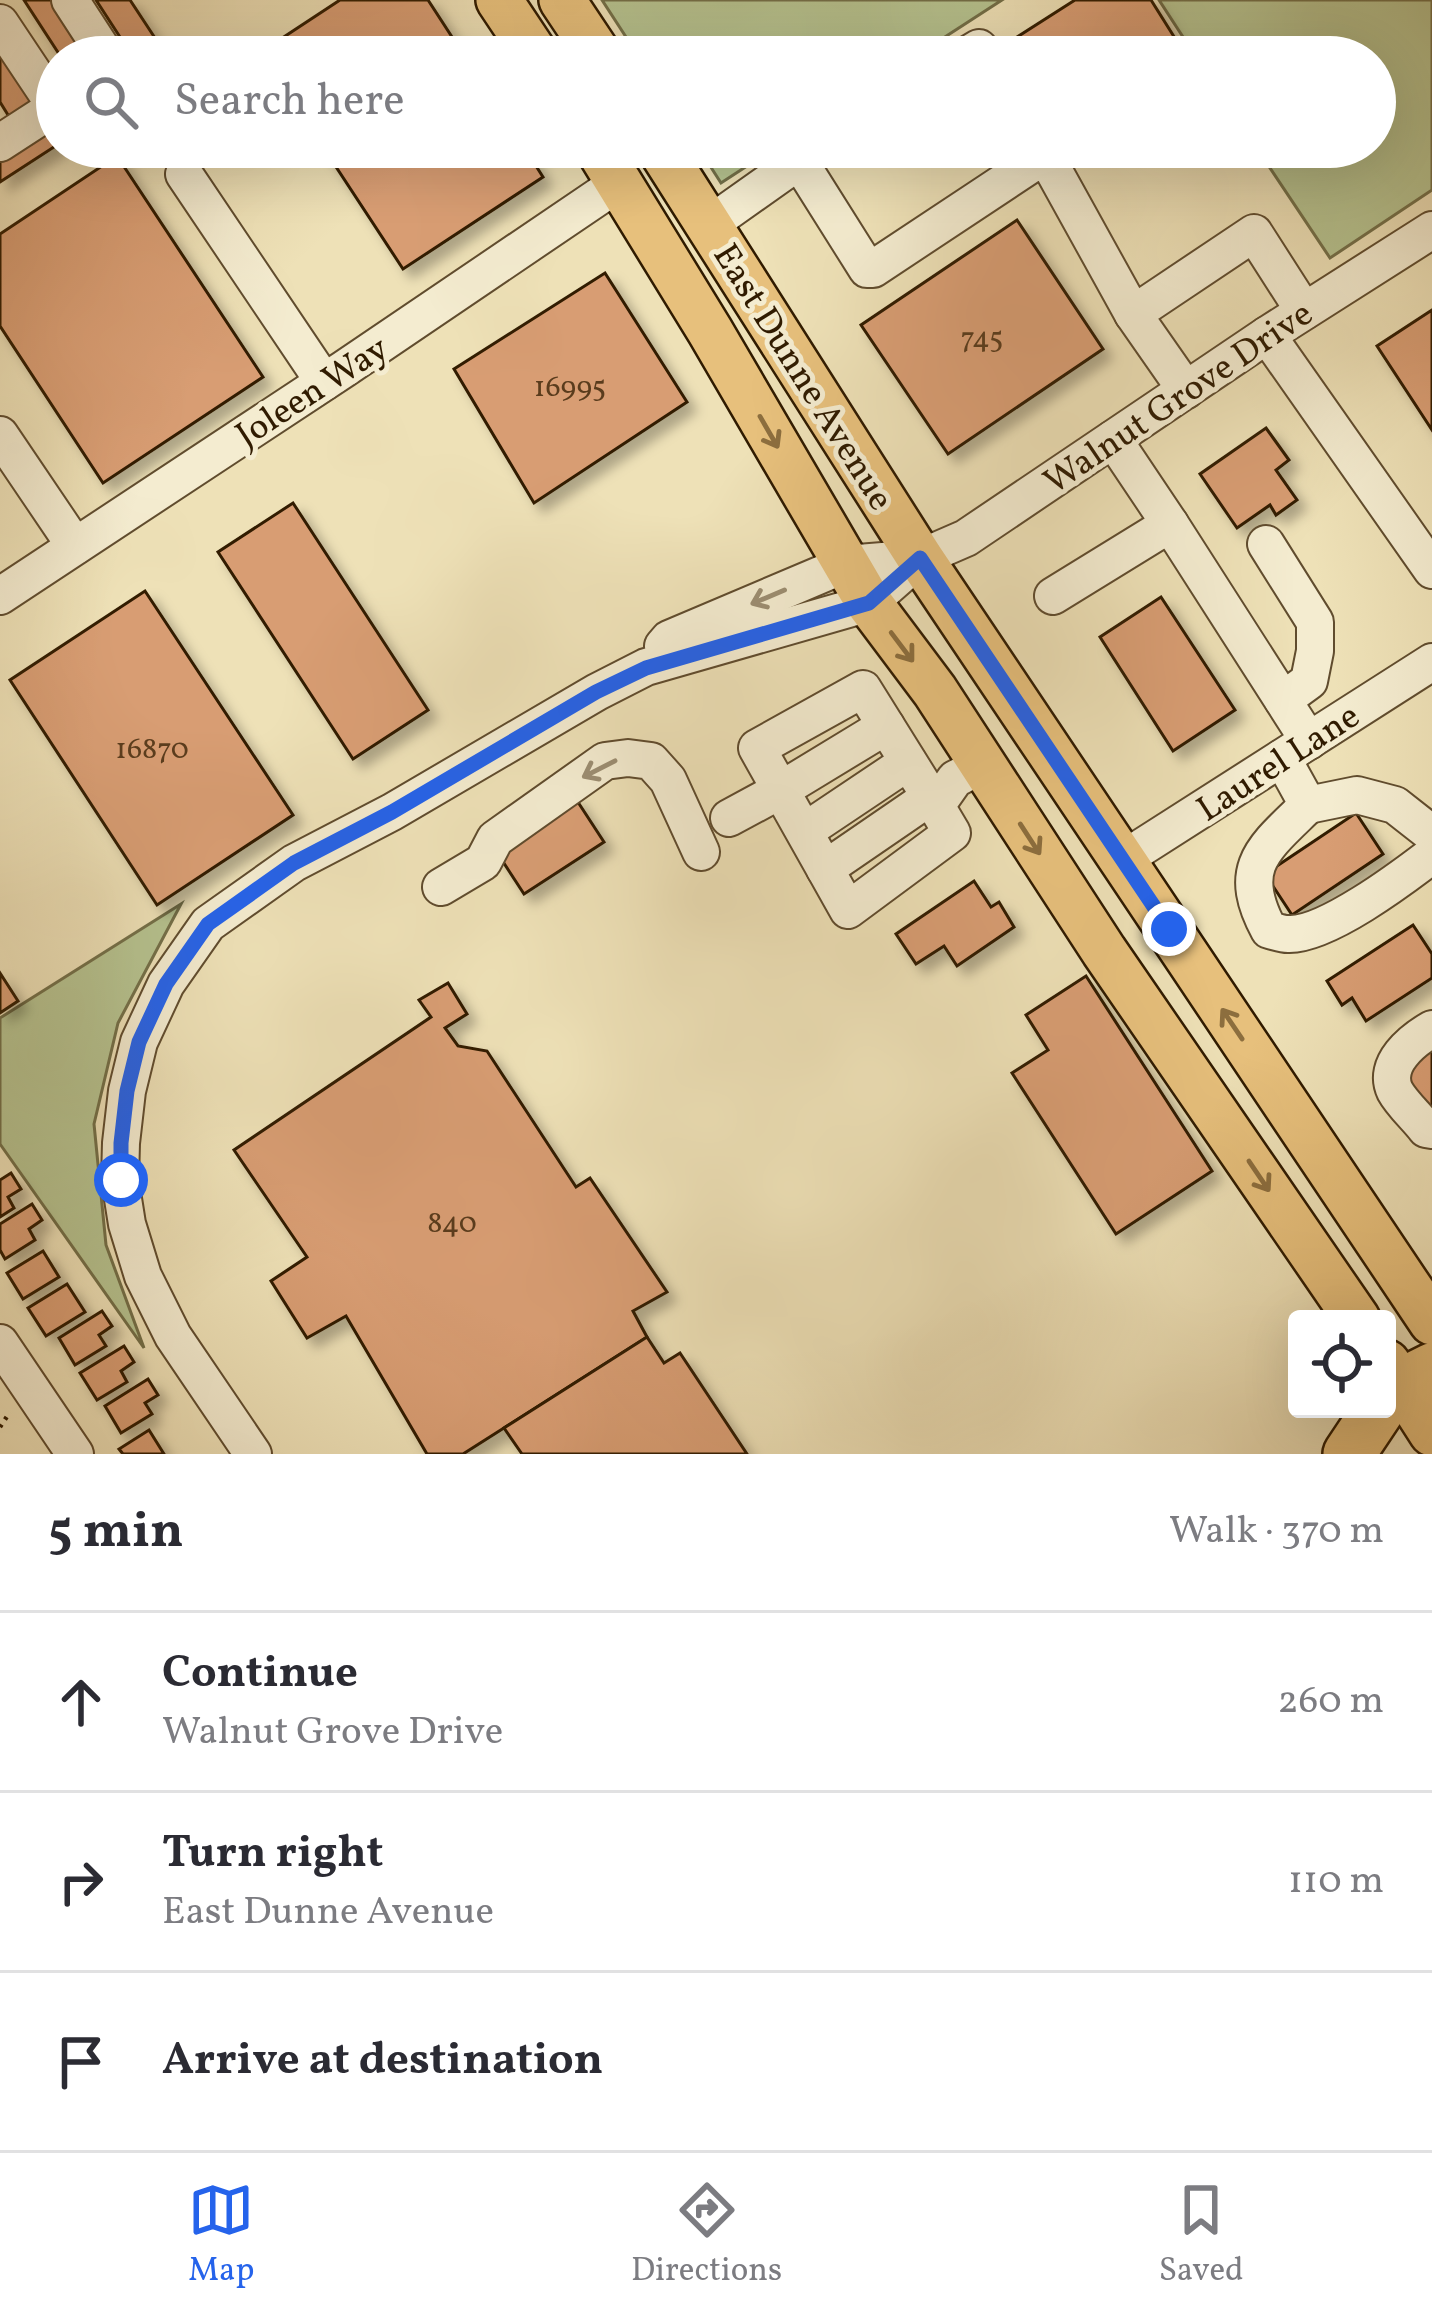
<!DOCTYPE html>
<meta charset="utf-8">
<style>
body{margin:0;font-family:Vollkorn,serif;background:#f7f7f7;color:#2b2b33}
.controls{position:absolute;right:36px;bottom:36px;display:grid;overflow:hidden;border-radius:12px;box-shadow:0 12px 48px #0002}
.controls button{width:108px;height:108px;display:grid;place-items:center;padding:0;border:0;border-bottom:3px solid #e1e1e2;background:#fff;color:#2b2b33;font:60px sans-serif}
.stop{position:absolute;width:36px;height:36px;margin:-27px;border:9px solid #2563eb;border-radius:50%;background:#fff}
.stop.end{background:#2563eb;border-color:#fff;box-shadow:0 3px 12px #0008}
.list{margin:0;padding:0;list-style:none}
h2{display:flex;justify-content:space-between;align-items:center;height:156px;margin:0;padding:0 48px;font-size:51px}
h2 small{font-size:39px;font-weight:400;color:#7c7c81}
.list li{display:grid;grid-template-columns:78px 1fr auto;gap:36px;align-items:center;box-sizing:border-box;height:180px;padding:0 48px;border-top:3px solid #e1e1e2}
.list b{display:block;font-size:45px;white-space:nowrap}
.list p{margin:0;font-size:39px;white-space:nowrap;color:#7c7c81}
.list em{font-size:39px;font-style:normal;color:#7c7c81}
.icon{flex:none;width:66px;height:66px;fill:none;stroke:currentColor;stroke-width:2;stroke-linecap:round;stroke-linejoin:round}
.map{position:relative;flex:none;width:1432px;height:1454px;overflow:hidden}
.search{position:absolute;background:#fff;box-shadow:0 12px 48px #0002;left:36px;right:36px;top:36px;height:132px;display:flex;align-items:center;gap:30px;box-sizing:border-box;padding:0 42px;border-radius:66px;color:#7c7c81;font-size:45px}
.sheet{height:696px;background:#fff}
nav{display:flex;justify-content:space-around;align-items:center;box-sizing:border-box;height:168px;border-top:3px solid #e1e1e2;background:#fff;font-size:33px;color:#7c7c81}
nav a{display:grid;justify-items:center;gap:6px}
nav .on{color:#2563eb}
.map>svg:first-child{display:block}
</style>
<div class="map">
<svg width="1432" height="1454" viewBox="0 0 1432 1454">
<defs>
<filter id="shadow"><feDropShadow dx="9" dy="9" stdDeviation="6" flood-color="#0004"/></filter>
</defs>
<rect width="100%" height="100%" fill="#eee1b7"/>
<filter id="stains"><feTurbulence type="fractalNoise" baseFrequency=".00167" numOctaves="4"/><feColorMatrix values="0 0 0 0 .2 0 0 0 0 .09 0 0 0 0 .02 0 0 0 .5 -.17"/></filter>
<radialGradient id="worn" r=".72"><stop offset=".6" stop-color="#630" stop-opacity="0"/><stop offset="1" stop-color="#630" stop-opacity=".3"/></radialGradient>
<g fill="#b6c390" stroke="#736f48" stroke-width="3">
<polygon points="602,0 1002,0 914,57 639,57"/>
<polygon points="1159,0 1432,0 1432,190 1330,258 1256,147 1375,147 1375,57 1196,57"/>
<polygon points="698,147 776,147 721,183"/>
<polygon points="181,904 118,1023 94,1124 106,1245 144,1348 0,1144 0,1018"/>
</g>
<g fill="#d89d73" stroke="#301b00" stroke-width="3" filter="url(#shadow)">
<polygon points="24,0 57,0 94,57 61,57"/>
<polygon points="96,0 130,0 155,38 131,54"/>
<polygon points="340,0 428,0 465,57 264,57 261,52"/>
<polygon points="1075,0 1151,0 1178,43 1157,57 1026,57 1014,39"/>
<polygon points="0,50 38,108 13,123 0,102"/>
<polygon points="57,114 57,145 0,182 0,151"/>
<polygon points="323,147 524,147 543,177 403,269"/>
<polygon points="117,156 263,377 103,483 0,326 0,234"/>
<polygon points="1017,220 1103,349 948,454 861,325"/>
<polygon points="605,273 687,402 534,503 454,369"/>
<polygon points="1432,310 1432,430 1377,346"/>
<polygon points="1266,428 1289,460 1276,470 1297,500 1276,515 1270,505 1237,528 1200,474"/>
<polygon points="293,503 428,710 353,759 218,552"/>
<polygon points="145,591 293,815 157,905 10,680"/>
<polygon points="1161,597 1235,710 1173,751 1100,637"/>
<polygon points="574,796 604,842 524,894 494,848"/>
<polygon points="1356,813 1383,854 1292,915 1265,874"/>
<polygon points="974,881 991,907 999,902 1014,927 957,966 944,946 916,964 896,934"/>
<polygon points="1413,925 1432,954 1432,978 1366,1021 1352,998 1342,1005 1327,981"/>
<polygon points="0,973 18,1001 0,1013"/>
<polygon points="1086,976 1212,1171 1116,1234 1012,1073 1048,1050 1026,1015"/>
<polygon points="448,983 467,1014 445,1028 458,1046 487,1051 576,1187 590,1178 667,1292 633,1311 647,1337 463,1454 427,1454 346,1316 307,1338 271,1281 307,1257 234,1150 431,1017 419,1000"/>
<polygon points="1432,1039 1432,1116 1405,1076"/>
<polygon points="11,1173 21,1189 8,1197 14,1208 0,1217 0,1180"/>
<polygon points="32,1204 42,1220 29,1229 35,1240 5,1259 0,1250 0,1224"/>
<polygon points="43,1251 59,1277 23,1299 7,1273"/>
<polygon points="67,1284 85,1312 46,1336 28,1308"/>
<polygon points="102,1311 112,1326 99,1335 106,1346 75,1365 59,1338"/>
<polygon points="647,1337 664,1363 680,1353 747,1454 522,1454 504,1428"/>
<polygon points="124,1346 134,1362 121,1371 127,1382 97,1400 80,1373"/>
<polygon points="148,1379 158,1395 145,1403 152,1414 121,1433 105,1406"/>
<polygon points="149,1430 164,1454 123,1454 119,1449"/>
</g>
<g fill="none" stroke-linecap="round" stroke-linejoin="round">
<defs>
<g id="minor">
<polyline points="70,0 107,57"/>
<polyline points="0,23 56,107"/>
<polyline points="964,57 979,48 984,57"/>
<polyline points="0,143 57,106"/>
<polyline points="184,174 324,382"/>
<polyline points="710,224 799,161 867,269 873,269 1045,155 1133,314"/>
<polyline points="1267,335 1432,570"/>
<polyline points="1186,390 1133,314 1254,233 1304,311"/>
<polyline points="0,435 75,546"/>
<polyline points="1113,439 1170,524"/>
<polyline points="1266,544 1315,622 1315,651 1309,681 1283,700"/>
<polyline points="0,596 344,369 620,182"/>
<polyline points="1053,596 1170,524 1309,741"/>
<polyline points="663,646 669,639 846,564 920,558 966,538 1267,335 1432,230"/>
<path d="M1282 758 1308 805C1264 848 1235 867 1269 930 1275 931 1281 934 1288 934 1325 936 1402 878 1432 855"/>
<polyline points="1308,805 1357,795 1395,805 1432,834"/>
<polyline points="936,806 952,833 848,910 757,748 863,689 936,806 955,779 982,765"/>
<polyline points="729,818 779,791 886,726"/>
<polyline points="805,831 908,762"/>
<polyline points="1122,860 1432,662"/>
<polyline points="825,869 930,797"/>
<polyline points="441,887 483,862 495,839 605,761 628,758 651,761 668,780 701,852"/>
<path d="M1432 1029C1413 1040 1382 1064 1395 1091 1402 1104 1417 1117 1426 1129L1432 1130"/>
<polyline points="0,1343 75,1454"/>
<polyline points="253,1454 173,1336 143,1276 127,1224 120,1180 121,1143 127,1091 139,1042 166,984 208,924 294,863 392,812 597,692 646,667 869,603 920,558"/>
</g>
<g id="major">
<polyline points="499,0 537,57"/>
<polyline points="562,0 600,57"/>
<polyline points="597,147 710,331 869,603 935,691 1104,951 1357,1319"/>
<polyline points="659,147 920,558 1432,1322"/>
<polyline points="1387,1363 1432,1433"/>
</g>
<g id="highway">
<polyline points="1387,1401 1402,1384 1432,1369"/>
<polyline points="1349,1454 1379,1409"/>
</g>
</defs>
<use href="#minor" stroke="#604c2e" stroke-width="40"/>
<use href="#major" stroke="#301b00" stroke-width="50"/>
<use href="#highway" stroke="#301b00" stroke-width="56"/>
<polyline stroke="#301b00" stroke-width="4.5" stroke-dasharray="3 6" stroke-linecap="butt" points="0,1427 10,1412"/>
<use href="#minor" stroke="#f4ecd0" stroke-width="36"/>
<use href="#major" stroke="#e7c07c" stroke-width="45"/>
<use href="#highway" stroke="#e7c07c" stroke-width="51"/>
</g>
<defs><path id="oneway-shaft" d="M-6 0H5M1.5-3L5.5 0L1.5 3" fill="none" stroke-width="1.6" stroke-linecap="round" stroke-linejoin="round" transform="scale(3)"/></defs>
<g stroke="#8c6e3e">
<use href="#oneway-shaft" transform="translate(769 432) rotate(60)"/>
<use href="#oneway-shaft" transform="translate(902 647) rotate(53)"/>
<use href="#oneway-shaft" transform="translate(1030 839) rotate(57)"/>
<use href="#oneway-shaft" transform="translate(1232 1024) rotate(-124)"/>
<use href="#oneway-shaft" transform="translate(1259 1176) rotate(56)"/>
</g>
<g stroke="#9c8e72">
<use href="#oneway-shaft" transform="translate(768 597) rotate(157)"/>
<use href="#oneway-shaft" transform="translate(599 769) rotate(153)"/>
</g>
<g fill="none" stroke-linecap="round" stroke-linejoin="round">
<polyline stroke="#2563eb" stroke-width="15" points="121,1180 121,1143 127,1091 139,1042 166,984 208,924 294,863 392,812 596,692 646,668 869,603 920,558 1169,929"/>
</g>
<g text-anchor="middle" stroke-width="10" stroke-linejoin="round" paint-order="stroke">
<g font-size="30" fill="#5a3c1d">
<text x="982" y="347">745</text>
<text x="570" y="396">16995</text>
<text x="152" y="758">16870</text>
<text x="452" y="1232">840</text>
</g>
<g font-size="36" fill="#301b00" stroke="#f4ecd0">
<text transform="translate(805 376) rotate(58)" y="13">East Dunne Avenue</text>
<text transform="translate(311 390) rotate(-33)" y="13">Joleen Way</text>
<text transform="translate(1177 396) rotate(-34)" y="13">Walnut Grove Drive</text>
<text transform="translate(1277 761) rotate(-33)" y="13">Laurel Lane</text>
</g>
</g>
<rect width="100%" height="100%" filter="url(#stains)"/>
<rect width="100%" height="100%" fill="url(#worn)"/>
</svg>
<div class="controls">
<button><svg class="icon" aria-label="locate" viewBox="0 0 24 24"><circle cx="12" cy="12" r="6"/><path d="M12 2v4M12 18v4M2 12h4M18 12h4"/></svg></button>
</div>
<div class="stop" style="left:121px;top:1180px"></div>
<div class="stop end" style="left:1169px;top:929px"></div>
<div class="search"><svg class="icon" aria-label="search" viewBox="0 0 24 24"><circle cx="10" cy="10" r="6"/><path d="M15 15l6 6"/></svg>Search here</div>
</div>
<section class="sheet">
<h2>5 min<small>Walk · 370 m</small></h2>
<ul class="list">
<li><svg class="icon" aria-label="ahead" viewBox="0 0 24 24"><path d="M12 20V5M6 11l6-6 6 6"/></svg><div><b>Continue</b><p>Walnut Grove Drive</p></div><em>260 m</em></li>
<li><svg class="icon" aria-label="right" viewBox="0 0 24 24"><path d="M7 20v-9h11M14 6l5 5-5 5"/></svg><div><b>Turn right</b><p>East Dunne Avenue</p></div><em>110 m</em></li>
<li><svg class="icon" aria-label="arrive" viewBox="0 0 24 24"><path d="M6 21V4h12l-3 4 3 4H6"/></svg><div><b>Arrive at destination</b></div></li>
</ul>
</section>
<nav>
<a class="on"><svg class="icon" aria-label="map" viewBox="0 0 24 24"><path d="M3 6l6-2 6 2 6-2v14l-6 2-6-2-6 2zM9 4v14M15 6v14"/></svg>Map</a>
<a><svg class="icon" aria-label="directions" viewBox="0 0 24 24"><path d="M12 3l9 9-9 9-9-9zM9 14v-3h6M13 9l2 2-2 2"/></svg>Directions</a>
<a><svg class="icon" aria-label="saved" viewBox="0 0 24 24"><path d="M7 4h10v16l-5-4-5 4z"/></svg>Saved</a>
</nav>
